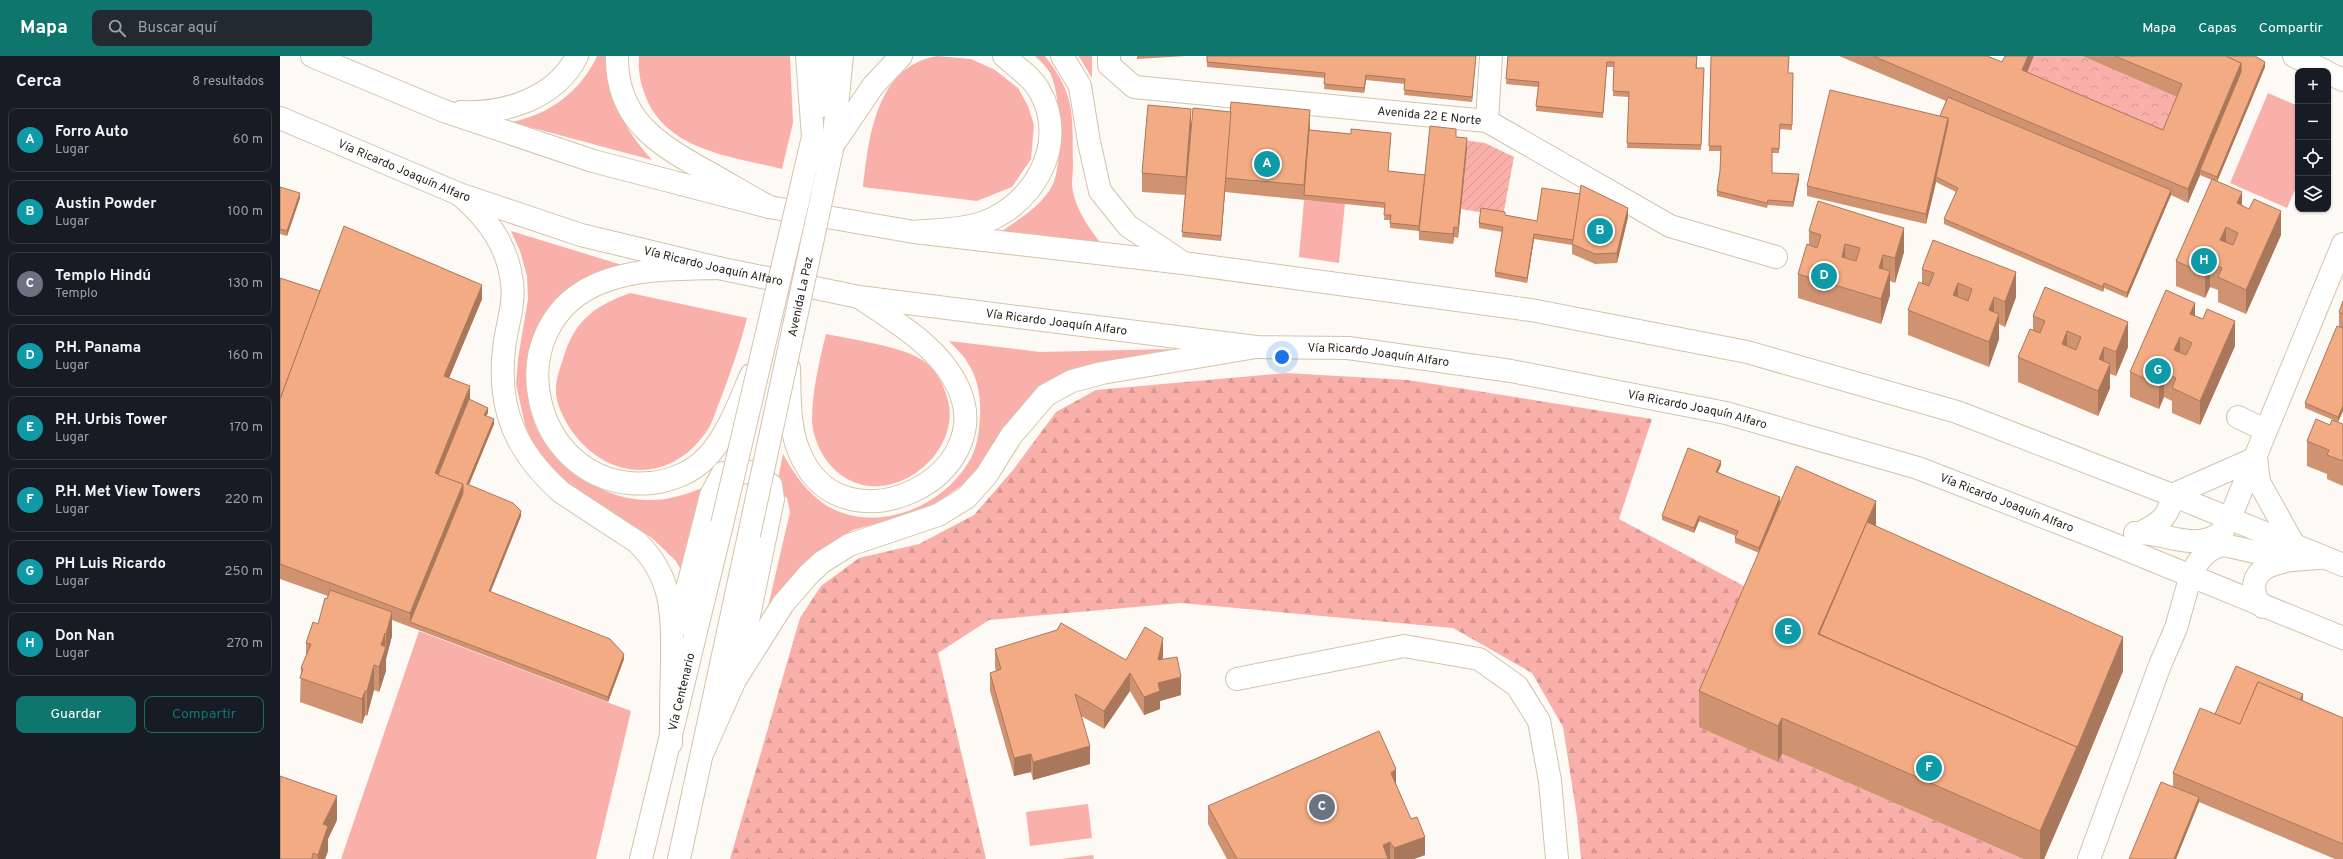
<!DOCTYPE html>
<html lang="es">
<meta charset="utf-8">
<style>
body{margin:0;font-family:Overpass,sans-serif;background:#242831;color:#f1f3f6}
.controls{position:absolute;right:12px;top:12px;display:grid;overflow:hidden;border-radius:8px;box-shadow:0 1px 3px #0004}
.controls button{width:36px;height:36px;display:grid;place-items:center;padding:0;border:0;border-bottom:1px solid #363941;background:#171b24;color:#f1f3f6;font:20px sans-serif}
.you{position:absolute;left:1002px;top:301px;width:14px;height:14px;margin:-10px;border:3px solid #fff;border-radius:50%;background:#1a73e8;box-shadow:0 0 0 6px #1a73e833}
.badge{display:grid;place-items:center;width:26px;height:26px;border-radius:50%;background:#0f766e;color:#fff;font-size:13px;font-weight:700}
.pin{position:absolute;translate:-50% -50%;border:2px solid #fff;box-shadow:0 1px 4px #0006}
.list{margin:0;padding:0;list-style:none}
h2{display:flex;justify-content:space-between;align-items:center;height:52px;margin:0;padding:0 16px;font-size:17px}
h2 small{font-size:13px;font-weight:400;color:#9ea1a6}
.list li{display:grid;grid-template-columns:26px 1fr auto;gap:12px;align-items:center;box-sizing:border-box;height:64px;margin:0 8px 8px;padding:0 8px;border:1px solid #363941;border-radius:8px}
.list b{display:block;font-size:15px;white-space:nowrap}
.list p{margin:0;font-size:13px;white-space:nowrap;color:#9ea1a6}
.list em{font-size:13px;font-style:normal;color:#9ea1a6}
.actions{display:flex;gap:8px;padding:12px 16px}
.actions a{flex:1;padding:9px 0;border:1px solid #0f766e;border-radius:8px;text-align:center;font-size:14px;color:#0f766e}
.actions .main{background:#0f766e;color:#fff}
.icon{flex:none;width:22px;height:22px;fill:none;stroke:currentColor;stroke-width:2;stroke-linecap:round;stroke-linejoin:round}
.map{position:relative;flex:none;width:2063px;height:803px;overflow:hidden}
header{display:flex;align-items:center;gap:24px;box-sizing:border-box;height:56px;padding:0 20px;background:#0f766e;color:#fff}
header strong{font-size:19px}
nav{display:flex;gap:22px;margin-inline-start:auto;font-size:14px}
.search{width:280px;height:36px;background:#242831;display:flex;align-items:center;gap:10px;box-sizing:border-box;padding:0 14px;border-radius:8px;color:#9ea1a6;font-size:15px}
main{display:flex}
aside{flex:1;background:#171b24}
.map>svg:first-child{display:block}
</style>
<header>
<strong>Mapa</strong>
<div class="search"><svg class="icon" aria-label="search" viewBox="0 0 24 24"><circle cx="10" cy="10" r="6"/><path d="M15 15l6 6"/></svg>Buscar aquí</div>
<nav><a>Mapa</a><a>Capas</a><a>Compartir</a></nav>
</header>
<main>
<aside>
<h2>Cerca<small>8 resultados</small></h2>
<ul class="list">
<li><span class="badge" style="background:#0f9aa8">A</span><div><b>Forro Auto</b><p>Lugar</p></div><em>60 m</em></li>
<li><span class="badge" style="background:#0f9aa8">B</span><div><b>Austin Powder</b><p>Lugar</p></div><em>100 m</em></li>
<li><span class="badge" style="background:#6b7280">C</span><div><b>Templo Hindú</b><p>Templo</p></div><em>130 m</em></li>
<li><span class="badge" style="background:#0f9aa8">D</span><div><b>P.H. Panama</b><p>Lugar</p></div><em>160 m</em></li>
<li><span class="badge" style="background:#0f9aa8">E</span><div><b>P.H. Urbis Tower</b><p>Lugar</p></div><em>170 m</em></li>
<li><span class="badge" style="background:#0f9aa8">F</span><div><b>P.H. Met View Towers</b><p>Lugar</p></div><em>220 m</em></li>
<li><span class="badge" style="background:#0f9aa8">G</span><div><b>PH Luis Ricardo</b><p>Lugar</p></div><em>250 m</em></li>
<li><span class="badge" style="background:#0f9aa8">H</span><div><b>Don Nan</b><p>Lugar</p></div><em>270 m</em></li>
</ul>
<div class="actions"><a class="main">Guardar</a><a>Compartir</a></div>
</aside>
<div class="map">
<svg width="2063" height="803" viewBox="0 0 2063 803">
<defs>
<pattern id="forest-firs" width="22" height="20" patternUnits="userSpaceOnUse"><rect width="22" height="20" fill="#fab0aa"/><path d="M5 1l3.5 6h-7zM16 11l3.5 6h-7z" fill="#d69791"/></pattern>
<pattern id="park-crowns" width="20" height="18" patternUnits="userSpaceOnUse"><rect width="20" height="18" fill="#fab0aa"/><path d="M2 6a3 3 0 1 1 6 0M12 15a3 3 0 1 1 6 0" fill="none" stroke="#d69791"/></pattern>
<pattern id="garden-furrows" width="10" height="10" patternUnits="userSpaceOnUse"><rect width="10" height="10" fill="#fab0aa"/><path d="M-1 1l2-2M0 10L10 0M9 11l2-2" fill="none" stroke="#d69791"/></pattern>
</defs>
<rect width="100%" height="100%" fill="#fdf9f4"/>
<g fill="#fab0aa">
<path d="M317 0H330C335 51 338 65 372 104L231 66C269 59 301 35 317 0Z"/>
<path d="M359 0H510L513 67 502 113C451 100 386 95 365 39 360 25 358 15 359 0Z"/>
<path d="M657 0 691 3 715 14 738 32 748 50 754 69 751 103 732 131 697 145 583 131C589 80 596 11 657 0Z"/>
<path d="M755 0H765C797 41 792 61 793 109 793 116 792 122 792 128 794 153 810 173 825 193L716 179C736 165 762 151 773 128 783 105 781 41 771 19 768 12 760 5 755 0Z"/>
<polygon points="798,0 812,0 812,22 800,2"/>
<polygon points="1988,37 2018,50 2018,127 2007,152 1950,127"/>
<polygon points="1024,144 1065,147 1059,207 1019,201"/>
<path d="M231 175 342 209 290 235C279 263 269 292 259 320 256 328 249 339 250 346 253 399 317 443 366 444 386 445 404 439 422 432L402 516 396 505 372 482 277 420 253 388 245 369 236 328 238 303 248 243 247 220 240 195Z"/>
<path d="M350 237 467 262C460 290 451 315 441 342 437 351 434 362 430 370 395 428 329 428 291 374 284 363 275 347 276 332 276 323 280 312 283 303 294 265 314 250 350 237Z"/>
<path d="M546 278C570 283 617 290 637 301 653 309 662 324 667 341 686 400 601 463 552 411 541 399 533 382 532 365 532 336 539 306 546 278Z"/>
<path d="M669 285 760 296 892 293 814 308 784 317 681 430 656 447 633 457 573 474 552 486 536 499 484 568 510 456 507 442 496 433 503 398C515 420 531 442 553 453 601 476 662 450 688 407 697 394 699 376 700 361 701 342 698 321 687 306 683 298 675 292 669 285Z"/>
<polygon points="139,575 351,655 316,803 61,803"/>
<polygon points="808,748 812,782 750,790 746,756"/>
<polygon points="813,799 814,803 781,803"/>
</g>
<polygon fill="url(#forest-firs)" points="1006,317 1128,324 1372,363 1339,463 1477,537 1498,706 1502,698 1743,803 1301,803 1297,761 1283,671 1252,617 1173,572 901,547 709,564 658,597 706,803 450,803 520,562 541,530 579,502 639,488 694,459 733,414 776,356 816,334"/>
<polygon fill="url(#park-crowns)" points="1754,0 1802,0 1902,43 1883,88 1742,29"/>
<polygon fill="url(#garden-furrows)" points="1176,83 1205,87 1234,101 1223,160 1181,153"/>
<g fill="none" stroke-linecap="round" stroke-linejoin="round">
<defs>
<g id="street">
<path id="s1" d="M829 0V9L854 31 1207 65 1390 170 1496 201"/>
<polyline points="2014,0 2045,15"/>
<polyline points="2048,17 2063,24"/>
<polyline points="1207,65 1211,0"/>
<polyline points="1958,361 1985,374"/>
<polyline points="1950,462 2063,188"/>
<polyline points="957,623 1124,590 1199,603 1237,630 1259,665 1270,725 1277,803"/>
<polyline points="1809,803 1880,609 1896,572 1911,519"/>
</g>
<g id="secondary">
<polyline points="537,52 542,0"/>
<polyline points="553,89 562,0"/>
</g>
<g id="primary">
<polyline points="32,0 164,55 313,105 489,151 634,176 903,207 1251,254 1467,296 1677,356 1892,439 2063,509"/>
<polyline points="782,0 800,30 809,86 820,135 848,170 899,204"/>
<path d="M181 56C226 58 276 42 297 0"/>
<path id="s2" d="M0 62 179 138 301 179 438 212 579 241 976 291 1068 292 1231 315 1446 357 1638 412 1823 484 2063 582"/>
<path d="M1855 477C1886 475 1915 498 1943 475"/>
<path d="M1860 477C1879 468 1890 460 1892 439L1976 402 1979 426 2014 489"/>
<path d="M1911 519C1918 504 1927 492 1944 489L2011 504 2039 502"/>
<path d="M1983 551C1972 540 1970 523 1984 513 1991 508 2002 506 2011 504"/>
</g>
<g id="highway">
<path d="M337 0C336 62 376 87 424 114 446 126 467 139 489 151"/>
<polyline points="527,0 533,81"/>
<polyline points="553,89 593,30 621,0"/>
<path d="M179 138C207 162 228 189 232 227 235 250 226 271 224 293 217 353 236 396 281 436L357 486C395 523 392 561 392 610 391 636 391 661 391 687"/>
<path d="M634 176C654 174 676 174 695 169 752 154 791 88 759 34 751 20 736 11 724 0"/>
<path d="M438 212C400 213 361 212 325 225 211 266 251 438 371 427 391 425 413 416 427 401 448 378 459 347 471 319"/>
<path d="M509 312C510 343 508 376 523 404 568 494 720 421 678 331 659 290 615 266 579 241"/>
<polyline points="398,569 431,439 443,417 470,416 491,429 493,443 458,613"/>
<polyline points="423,696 455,624 503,548 529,518 542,506 569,489 658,459 686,442 706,420 731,380 766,339 792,325 822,317 976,291"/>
<path id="s3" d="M361 803 442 468"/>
<polyline points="399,803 469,479"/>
</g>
</defs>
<use href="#street" stroke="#d5c3aa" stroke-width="24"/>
<use href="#secondary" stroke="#d5c3aa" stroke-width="24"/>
<use href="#primary" stroke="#d5c3aa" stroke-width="24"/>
<use href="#highway" stroke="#d5c3aa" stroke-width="24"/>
<use href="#street" stroke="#fff" stroke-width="22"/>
<use href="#secondary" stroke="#fff" stroke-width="22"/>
<use href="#primary" stroke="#fff" stroke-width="22"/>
<use href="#highway" stroke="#fff" stroke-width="22"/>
<defs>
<g id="highway-bridge">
<polyline points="442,468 533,81"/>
<path id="s4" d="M469 479 553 89"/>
</g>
</defs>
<use href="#highway-bridge" stroke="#d5c3aa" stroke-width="24" stroke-linecap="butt"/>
<use href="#highway-bridge" stroke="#fff" stroke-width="22"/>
</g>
<g fill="#d09371">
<polygon points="857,0 906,0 857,3"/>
<polygon points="1196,0 1192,46 1124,39 1125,28 1086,24 1084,37 1044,33 1045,22 927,11 927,6"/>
<polygon points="1228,0 1417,0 1417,12 1424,12 1421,94 1347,92 1349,41 1333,40 1334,11 1327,11 1323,62 1256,55 1258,31 1226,28"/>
<polygon points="1431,0 1509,17 1513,17 1512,74 1500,73 1499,97 1492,97 1492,117 1519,123 1513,151 1488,149 1487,152 1437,140 1437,135 1440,115 1441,95 1429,95"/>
<polygon points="1559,0 1707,0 1883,74 1897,41 1802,0 1975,0 1985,11 1937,125 1962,149 2001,179 1966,258 1938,246 1938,234 1930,231 1925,242 1896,230 1896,205 1932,124 1920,119 1908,147 1891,139 1847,242 1824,232 1823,236 1664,168 1664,163 1676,136 1656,126 1646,168 1527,140 1527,130 1660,60 1666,45"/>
<polygon points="911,67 1030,68 1030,74 1111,82 1108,115 1145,119 1176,81 1187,92 1178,182 1174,181 1173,188 1139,184 1139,175 1110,172 1110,164 1104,164 1105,152 945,136 941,185 902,181 905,139 862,136 862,117"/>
<polygon points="0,131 20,142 7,180 0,178"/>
<polygon points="1225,159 1257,165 1348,161 1337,207 1315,208 1292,198 1292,189 1254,183 1247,227 1215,221 1215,216 1222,176 1199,172 1199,167"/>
<polygon points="1529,175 1624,196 1615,227 1610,225 1610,239 1601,268 1518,242 1518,218 1529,189"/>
<polygon points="1642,213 1736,241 1725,271 1719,268 1719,283 1709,311 1628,279 1628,254 1642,227"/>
<polygon points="0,222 40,235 202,243 169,322 190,344 208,357 206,360 214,368 189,429 241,460 210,536 344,603 328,646 112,564 112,580 106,603 106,602 106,615 99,636 94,634 87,660 85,659 82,668 20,646 21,612 26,600 26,587 38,568 48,540 0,523"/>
<polygon points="2063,245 2063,355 2058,366 2025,352 2025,347 2059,270 2059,256"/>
<polygon points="1753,260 1848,291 1836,320 1830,318 1830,332 1818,360 1738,326 1738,301 1753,274"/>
<polygon points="1915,260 1955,290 1920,369 1892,357 1892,345 1884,341 1879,353 1850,341 1850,316"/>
<polygon points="2063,368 2063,430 2047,423 2047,418 2027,410 2027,385 2050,369"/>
<polygon points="1441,409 1438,416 1500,446 1596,470 1843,615 1797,727 1764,803 1743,803 1502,698 1498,706 1419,671 1419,635 1479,497 1455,487 1455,482 1456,480 1419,465 1414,477 1382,464 1382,460"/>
<polygon points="715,593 846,604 883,600 883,603 901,639 880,645 880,653 864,659 850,635 824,673 801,660 810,708 753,724 751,716 734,720 710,635 710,617 716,615 715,611"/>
<polygon points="2023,643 2022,644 2063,662 2063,803 2055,803 1919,746 1896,803 1849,803 1893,731 1893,717 1935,658"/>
<polygon points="1116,730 1145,799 1134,803 947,803 928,768 928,750"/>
<polygon points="57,764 48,783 48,795 45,803 0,803"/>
</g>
<g fill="#a9785c">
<polygon points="1196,0 1192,46 1192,41"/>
<polygon points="1748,0 1754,0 1742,29 1742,14"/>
<polygon points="1985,6 1985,11 1937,126 1937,121"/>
<polygon points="1961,7 1961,21 1920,114 1920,119 1908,147 1908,133"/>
<polygon points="1086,19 1086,24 1084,37 1084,32"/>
<polygon points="911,53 911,71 906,140 906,121"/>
<polygon points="1030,54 1030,68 1024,139 1024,129"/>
<polygon points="1668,62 1668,72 1656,121 1656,126 1646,168 1646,158"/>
<polygon points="1187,82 1187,92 1178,182 1178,172"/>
<polygon points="1519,118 1519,123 1513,151 1513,146"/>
<polygon points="945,131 945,136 941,185 941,180"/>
<polygon points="1891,134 1891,139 1847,242 1847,237"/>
<polygon points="1962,136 1962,161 1957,147"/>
<polygon points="20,137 20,142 7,180 7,175"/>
<polygon points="1348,152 1348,161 1337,207 1337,197"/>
<polygon points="2001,155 2001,179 1966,258 1966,234"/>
<polygon points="1174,171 1174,181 1173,188 1173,178"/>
<polygon points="1946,171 1946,196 1940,184"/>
<polygon points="1624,172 1624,196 1615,227 1615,202"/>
<polygon points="1254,178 1254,183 1247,227 1247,222"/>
<polygon points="1565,188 1565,212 1562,201"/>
<polygon points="1603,199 1603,223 1599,212"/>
<polygon points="1930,206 1930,231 1925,242 1925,218"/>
<polygon points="1610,215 1610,239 1601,268 1601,243"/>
<polygon points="1736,216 1736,241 1725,271 1725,246"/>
<polygon points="1678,227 1678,252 1673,239"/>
<polygon points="1824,227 1824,232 1823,236 1823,231"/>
<polygon points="202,229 202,243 164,334 164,320"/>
<polygon points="1714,241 1714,266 1709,254"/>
<polygon points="1915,247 1915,271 1910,258"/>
<polygon points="1719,258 1719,283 1709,311 1709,286"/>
<polygon points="1955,265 1955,290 1920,369 1920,345"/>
<polygon points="1848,266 1848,291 1836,320 1836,296"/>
<polygon points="1787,275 1787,300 1782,288"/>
<polygon points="1900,281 1900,306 1894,294"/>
<polygon points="1824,291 1824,315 1819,303"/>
<polygon points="1830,308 1830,332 1818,360 1818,335"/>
<polygon points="1884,317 1884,341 1879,353 1879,329"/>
<polygon points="190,330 190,344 157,427 155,417"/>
<polygon points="2063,350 2063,355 2058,366 2058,361"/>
<polygon points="208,352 208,357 204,363 204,359"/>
<polygon points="214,363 214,368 187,433 187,428"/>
<polygon points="1441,405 1441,409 1436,420 1436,416"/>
<polygon points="183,428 183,442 130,566 130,557"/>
<polygon points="1500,441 1500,446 1479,497 1479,492"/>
<polygon points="1596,445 1596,481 1551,585 1538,578"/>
<polygon points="241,455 241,460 209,540 209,535"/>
<polygon points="1419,460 1419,465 1414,477 1414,472"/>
<polygon points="112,556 112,580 106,603 106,578"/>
<polygon points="105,577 105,593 106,591 106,615 99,636 99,611 101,589"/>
<polygon points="1843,581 1843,615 1797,727 1764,803 1760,803 1760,775"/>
<polygon points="883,582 883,600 878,622 878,604"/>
<polygon points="344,598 344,603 328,646 328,641"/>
<polygon points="94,609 94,634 87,660 87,635"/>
<polygon points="850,617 850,635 824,673 824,655"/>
<polygon points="901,621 901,639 880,645 880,653 864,659 864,641 878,627"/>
<polygon points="85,635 85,659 82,668 82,643"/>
<polygon points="2023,638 2023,643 2016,660 2016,655"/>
<polygon points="1502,662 1502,698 1498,706 1498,670"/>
<polygon points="810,690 810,708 753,724 753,706"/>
<polygon points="751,698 751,716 734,720 734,702"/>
<polygon points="1116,713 1116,731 1111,717"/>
<polygon points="57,740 57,764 48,783 48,795 45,803 38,803 38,799 43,768"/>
<polygon points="1919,741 1919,746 1896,803 1894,803"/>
<polygon points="1145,781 1145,799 1134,803 1114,803 1114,792"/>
<polygon points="1110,786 1110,803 1103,803 1103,789"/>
</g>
<g fill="#f2ab83" stroke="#a9785c" fill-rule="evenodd">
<polygon points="927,0 1196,0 1192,41 1124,34 1125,23 1086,19 1084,32 1044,28 1045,17 927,6"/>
<polygon points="1228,0 1417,0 1416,12 1424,12 1421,89 1347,87 1349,36 1333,35 1334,6 1327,6 1323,57 1256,50 1259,26 1226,23"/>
<polygon points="1431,0 1509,0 1508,17 1513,17 1512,69 1500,68 1499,93 1492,92 1492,117 1519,118 1513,146 1488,144 1487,147 1437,135 1440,115 1441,90 1429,90"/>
<polygon points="1593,0 1707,0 1722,6 1725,0 1748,0 1742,14 1883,74 1902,28 1835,0 1946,0 1961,7 1908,133"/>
<polygon points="1946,0 1975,0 1985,6 1937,121 1920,114 1961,16 1961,7"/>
<polygon points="1550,34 1668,62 1646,158 1527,130"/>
<polygon points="1668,41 1891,134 1847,237 1824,227 1823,231 1664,163 1678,132 1656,121 1668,67 1668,62 1660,60"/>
<polygon points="951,46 1030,54 1024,129 945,122"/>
<polygon points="868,49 911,53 906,121 862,117"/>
<polygon points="913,52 951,56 941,180 902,176"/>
<polygon points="1150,70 1176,73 1176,81 1187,82 1178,172 1174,171 1173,178 1139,175"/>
<polygon points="1071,73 1111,77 1108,115 1145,119 1139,170 1110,167 1111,159 1104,159 1105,147 1024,139 1029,74 1071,78"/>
<path d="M1932 123 1962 136 1957 147 1969 153 1974 143 2001 155 1966 234 1938 221 1942 212 1930 206 1925 218 1896 205ZM1946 171 1958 177 1953 189 1940 184Z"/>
<polygon points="1301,129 1348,152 1337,197 1315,198 1292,188"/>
<polygon points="0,131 20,137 7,175 0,173"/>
<polygon points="1262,132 1300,138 1293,184 1254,178 1247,222 1215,216 1223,171 1199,167 1201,152 1225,156 1225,159 1257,165"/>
<path d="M1538 145 1624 172 1615 202 1603 199 1599 212 1610 215 1601 243 1518 218 1527 188 1537 192 1541 179 1529 175ZM1565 188 1580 192 1576 205 1562 201Z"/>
<polygon points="64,170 202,229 164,320 190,330 155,417 183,428 130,557 0,508 0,343"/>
<path d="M1653 184 1736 216 1725 246 1714 241 1709 254 1719 258 1709 286 1628 254 1639 226 1649 230 1654 217 1642 213ZM1678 227 1692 233 1688 245 1673 239Z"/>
<polygon points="0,222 40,235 0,343"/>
<path d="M1765 231 1848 266 1836 296 1824 291 1819 303 1830 308 1818 335 1738 301 1750 273 1760 277 1765 265 1753 260ZM1787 275 1801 281 1796 294 1782 288Z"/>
<path d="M1886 234 1915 247 1910 258 1923 263 1927 253 1955 265 1920 345 1892 332 1896 322 1884 317 1879 329 1850 316ZM1900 281 1912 287 1906 299 1894 294Z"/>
<polygon points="2063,245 2063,258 2059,256"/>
<polygon points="2057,270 2063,272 2063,350 2058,361 2025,347"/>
<polygon points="189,343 208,352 204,359 214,363 187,428 233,447 241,455 209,535 330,583 344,598 328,641 130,566 183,437 183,428 158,419"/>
<polygon points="2036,363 2050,369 2052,364 2063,368 2063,405 2047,399 2049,394 2027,385"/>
<polygon points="1408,392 1441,405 1436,416 1500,441 1479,492 1455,482 1458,475 1419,460 1414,472 1382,460"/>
<polygon points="1516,410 1596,445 1538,578 1797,691 1760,775 1502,662 1498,670 1419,635"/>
<polygon points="1587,466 1843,581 1797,692 1797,691 1539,578"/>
<polygon points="50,534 112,556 106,578 105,577 101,589 106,591 99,611 94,609 87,635 85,635 82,643 20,622 23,613 21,612 31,588 26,587 33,566 38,568 45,542 47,543"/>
<polygon points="781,567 846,604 865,571 883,582 878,604 897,601 901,621 878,627 880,635 864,641 850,617 824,655 795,638 810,690 753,706 751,698 734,702 710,617 721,613 715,593 777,574"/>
<polygon points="1956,610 2023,638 2020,644 1978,626 1960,668 1935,658"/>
<polygon points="1978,626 2063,662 2063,788 1893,717 1920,652 1960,668"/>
<polygon points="1099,675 1116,713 1111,717 1131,763 1137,761 1145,781 1114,792 1110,786 1103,789 1108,803 957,803 928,750"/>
<polygon points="0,720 57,740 43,768 48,770 38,799 33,797 32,803 0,803"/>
<polygon points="1881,726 1919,741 1894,803 1849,803"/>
</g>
<g text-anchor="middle" stroke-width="3" stroke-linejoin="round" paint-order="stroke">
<g font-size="12" fill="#241e15" stroke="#fff">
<text dy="4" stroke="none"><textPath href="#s1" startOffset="339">Avenida 22 E Norte</textPath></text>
<text dy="4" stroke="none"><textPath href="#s2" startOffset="135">Vía Ricardo Joaquín Alfaro</textPath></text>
<text dy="4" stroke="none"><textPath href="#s2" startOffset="459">Vía Ricardo Joaquín Alfaro</textPath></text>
<text dy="4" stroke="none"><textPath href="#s4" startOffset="244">Avenida La Paz</textPath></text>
<text dy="4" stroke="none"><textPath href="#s2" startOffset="807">Vía Ricardo Joaquín Alfaro</textPath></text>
<text dy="4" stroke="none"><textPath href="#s2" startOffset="1131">Vía Ricardo Joaquín Alfaro</textPath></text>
<text dy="4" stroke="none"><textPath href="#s2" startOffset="1455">Vía Ricardo Joaquín Alfaro</textPath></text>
<text dy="4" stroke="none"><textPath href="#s2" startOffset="1779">Vía Ricardo Joaquín Alfaro</textPath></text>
<text dy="4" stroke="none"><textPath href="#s3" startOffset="172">Vía Centenario</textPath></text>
</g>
</g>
</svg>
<div class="controls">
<button>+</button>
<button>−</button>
<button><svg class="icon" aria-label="locate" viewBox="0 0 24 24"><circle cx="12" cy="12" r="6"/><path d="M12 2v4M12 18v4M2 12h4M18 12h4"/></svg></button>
<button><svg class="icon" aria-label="layers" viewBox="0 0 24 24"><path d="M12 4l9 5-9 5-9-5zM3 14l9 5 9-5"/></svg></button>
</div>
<div class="you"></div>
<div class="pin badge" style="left:987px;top:108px;background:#0f9aa8">A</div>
<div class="pin badge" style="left:1320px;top:175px;background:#0f9aa8">B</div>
<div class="pin badge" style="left:1042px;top:751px;background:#6b7280">C</div>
<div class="pin badge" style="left:1544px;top:220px;background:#0f9aa8">D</div>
<div class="pin badge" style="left:1508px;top:575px;background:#0f9aa8">E</div>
<div class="pin badge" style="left:1649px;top:712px;background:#0f9aa8">F</div>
<div class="pin badge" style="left:1878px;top:315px;background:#0f9aa8">G</div>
<div class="pin badge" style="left:1924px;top:205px;background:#0f9aa8">H</div>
</div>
</main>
